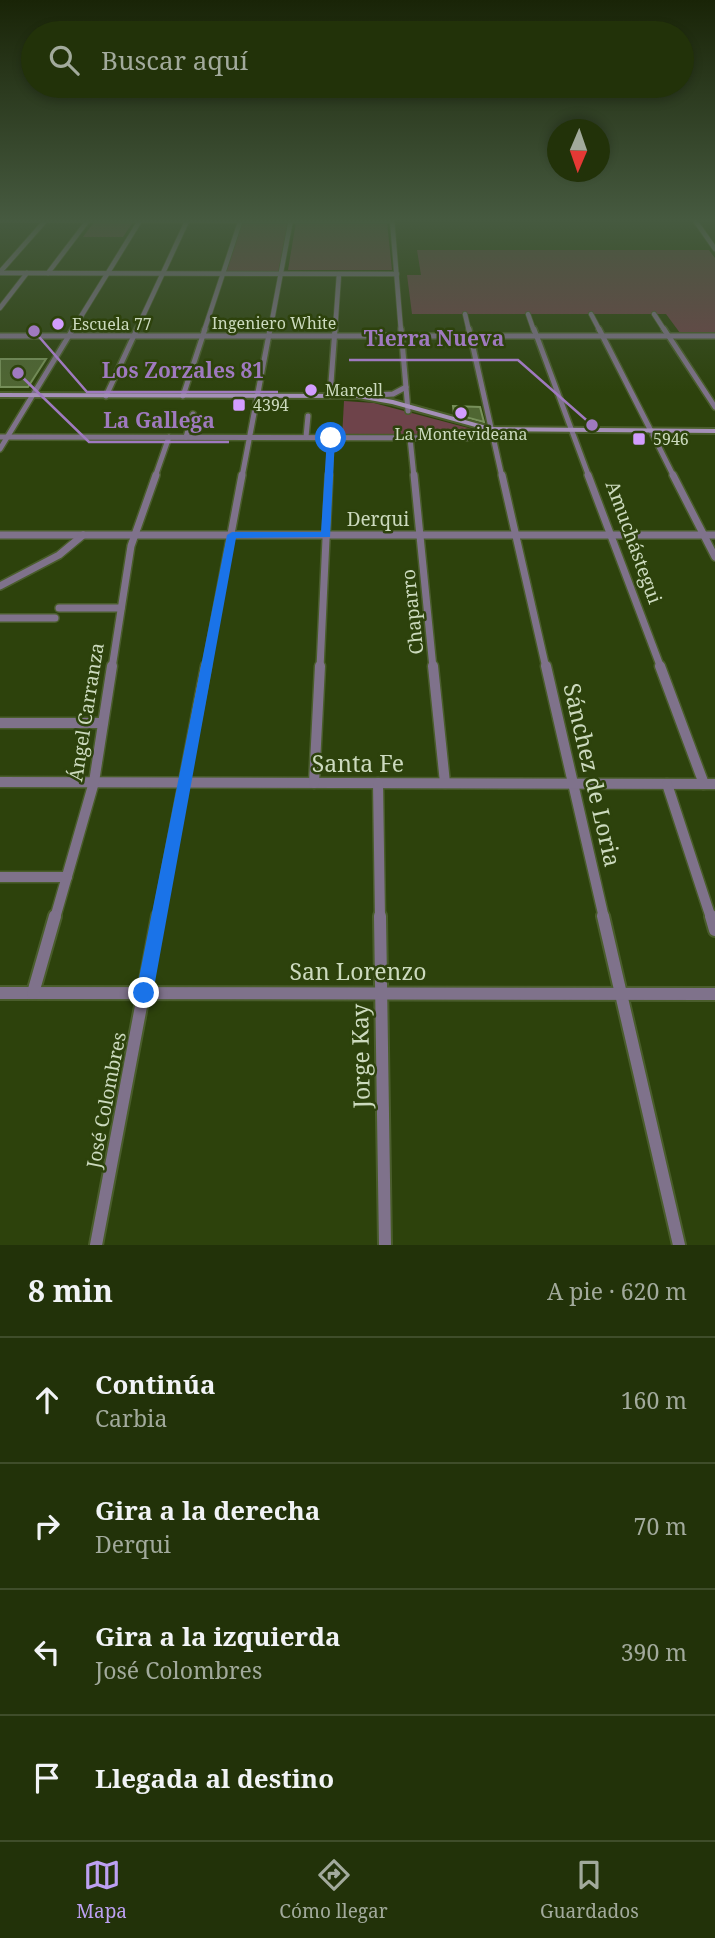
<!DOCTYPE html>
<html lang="es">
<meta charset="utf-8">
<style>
body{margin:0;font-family:"Noto Serif",serif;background:#2a3a12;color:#f1f3f6}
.compass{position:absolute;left:547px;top:119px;width:63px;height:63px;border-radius:50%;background:#223209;box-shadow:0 4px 10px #0003;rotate:182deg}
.stop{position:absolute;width:21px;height:21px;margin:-16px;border:5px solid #1a73e8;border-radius:50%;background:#fff}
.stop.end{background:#1a73e8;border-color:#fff;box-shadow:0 2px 7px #0008}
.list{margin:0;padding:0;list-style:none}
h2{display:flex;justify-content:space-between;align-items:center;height:91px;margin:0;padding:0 28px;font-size:30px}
h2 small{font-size:23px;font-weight:400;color:#a2aa9c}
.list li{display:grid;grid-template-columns:46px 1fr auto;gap:21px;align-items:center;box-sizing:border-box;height:126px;padding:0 28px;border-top:2px solid #3f4d2a}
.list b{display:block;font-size:26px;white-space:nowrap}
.list p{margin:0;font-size:23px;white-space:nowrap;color:#a2aa9c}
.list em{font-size:23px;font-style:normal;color:#a2aa9c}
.icon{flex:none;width:38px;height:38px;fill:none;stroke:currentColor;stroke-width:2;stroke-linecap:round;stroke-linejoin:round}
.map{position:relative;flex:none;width:715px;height:1245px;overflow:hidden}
.search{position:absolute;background:#223209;box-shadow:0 4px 10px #0003;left:21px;right:21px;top:21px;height:77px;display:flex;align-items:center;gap:18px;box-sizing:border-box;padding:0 24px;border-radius:38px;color:#a2aa9c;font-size:26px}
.sheet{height:595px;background:#223209}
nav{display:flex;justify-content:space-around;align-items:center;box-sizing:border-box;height:98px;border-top:2px solid #3f4d2a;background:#223209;font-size:19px;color:#a2aa9c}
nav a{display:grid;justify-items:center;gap:4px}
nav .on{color:#bca0f2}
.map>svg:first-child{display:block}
</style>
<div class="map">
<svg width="715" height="1245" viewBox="0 0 715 1245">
<rect width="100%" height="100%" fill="#2d420c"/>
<g fill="#6e434a">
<polygon points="94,222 133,222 123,237 83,237"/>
<polygon points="242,222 288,222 279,271 226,271"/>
<polygon points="296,222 387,222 392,270 288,270"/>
<polygon points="417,250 709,250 715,258 715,333 680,333 666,314 412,314 407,275 421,275"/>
<polygon points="344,401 374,403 491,434 492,438 342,438"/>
</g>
<g fill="#4f6632" stroke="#77905a" stroke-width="2">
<polygon points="0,359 46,359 28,387 0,387"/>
<polygon points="453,406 480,407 484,422 454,414"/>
</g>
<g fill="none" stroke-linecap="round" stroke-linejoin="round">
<defs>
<g id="street-far4">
<polyline points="392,219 401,331"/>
<polyline points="694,219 715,249"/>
<polyline points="0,220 392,221"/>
<polyline points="0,272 46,220"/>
<polyline points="0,273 397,274"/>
<polyline points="48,273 89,219"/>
<polyline points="0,308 27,273"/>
<polyline points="465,314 469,331"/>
<polyline points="528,314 534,331"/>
<polyline points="591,314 600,331"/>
<polyline points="654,314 665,331"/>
<polyline points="72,331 141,219"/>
<polyline points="136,331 188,219"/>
<polyline points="204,331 241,219"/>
<polyline points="270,331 291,219"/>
<polyline points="335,331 339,274"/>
</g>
<g id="street-far3">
<polyline points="401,329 408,411"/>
<polyline points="469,329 502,477"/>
<polyline points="534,329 589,477"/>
<polyline points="599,329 651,431"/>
<polyline points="664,329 715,407"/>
<polyline points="0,336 715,336"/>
<polyline points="106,396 137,329"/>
<polyline points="183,396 205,329"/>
<polyline points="330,396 335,329"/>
<polyline points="359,396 393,394 406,387"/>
<polyline points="653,435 674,477"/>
<polyline points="0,437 492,438"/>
<polyline points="186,437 193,414"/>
<polyline points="306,437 308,416"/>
<polyline points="410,438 414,477"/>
<polyline points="0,449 73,329"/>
<polyline points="155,477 169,437"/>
<polyline points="242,477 270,329"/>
<polyline points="329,477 331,438"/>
</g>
<g id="street-far2">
<polyline points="414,475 433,668"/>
<polyline points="502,475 546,668"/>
<polyline points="588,475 661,668"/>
<polyline points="673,475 715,557"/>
<polyline points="0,535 715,535"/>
<polyline points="0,586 59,555 83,535"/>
<polyline points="59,608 121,608"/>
<polyline points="0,618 55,618"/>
<polyline points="112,668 131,546 156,475"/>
<polyline points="206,668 242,475"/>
<polyline points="320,668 329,475"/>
</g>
<g id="street-far1">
<polyline points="433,666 445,783"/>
<polyline points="546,666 604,918"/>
<polyline points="660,666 704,784"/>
<polyline points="0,723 103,723"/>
<polyline points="0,782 715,784"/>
<polyline points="314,783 320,666"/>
<polyline points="378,783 380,918"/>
<polyline points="667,784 711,918"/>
<polyline points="0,877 67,877"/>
<polyline points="55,918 94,782 112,666"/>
<polyline points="158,918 206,666"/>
</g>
<g id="street">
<polyline points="380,916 385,1245"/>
<polyline points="603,916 679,1245"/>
<polyline points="711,916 715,930"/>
<polyline points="0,993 715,994"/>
<polyline points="33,993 55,916"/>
<polyline points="96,1245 158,916"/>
</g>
<polygon id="secondary" points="0,393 358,394 393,400 490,427 715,429 715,433 490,431 392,404 358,398 0,397"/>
</defs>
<use href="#street-far4" stroke="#4a5d2c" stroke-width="6"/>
<use href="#street-far3" stroke="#4a5d2c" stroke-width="8"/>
<use href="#street-far2" stroke="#4a5d2c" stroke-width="10"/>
<use href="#street-far1" stroke="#4a5d2c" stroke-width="13"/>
<use href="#street" stroke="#4a5d2c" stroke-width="16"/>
<use href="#secondary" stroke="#4a5d2c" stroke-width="4"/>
<use href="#street-far4" stroke="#7f728b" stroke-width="4.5"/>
<use href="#street-far3" stroke="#7f728b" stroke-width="5"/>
<use href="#street-far2" stroke="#7f728b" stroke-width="7"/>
<use href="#street-far1" stroke="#7f728b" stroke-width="10"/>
<use href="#street" stroke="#7f728b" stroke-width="12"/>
<use href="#secondary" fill="#a590b8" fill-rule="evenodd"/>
</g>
<linearGradient id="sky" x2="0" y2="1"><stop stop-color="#192407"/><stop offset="0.56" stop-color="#465a40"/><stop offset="1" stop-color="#465a40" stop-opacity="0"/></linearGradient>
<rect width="715" height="393" fill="url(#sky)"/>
<polygon fill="#1a73e8" points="331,435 335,438 330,537 236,538 153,993 144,1001 136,993 227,535 232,532 321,532 327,438"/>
<g fill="#d29dfd" stroke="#2d420c" stroke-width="2.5">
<circle cx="58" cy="324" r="7"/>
<circle cx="311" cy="390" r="7"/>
<rect x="232" y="398" width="14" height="14" rx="3.5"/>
<circle cx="461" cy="413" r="7"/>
<rect x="632" y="432" width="14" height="14" rx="3.5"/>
</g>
<g text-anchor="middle" stroke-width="5" stroke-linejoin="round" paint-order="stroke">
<g font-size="16" fill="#ccdabe" stroke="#2d420c">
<text x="274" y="329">Ingeniero White</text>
</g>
<g font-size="16" fill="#ccdabe" stroke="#2d420c" text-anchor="start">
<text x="72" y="330">Escuela 77</text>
<text x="325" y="396">Marcell</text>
<text x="253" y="411">4394</text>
<text x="461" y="440" text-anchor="middle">La Montevideana</text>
<text x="653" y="445">5946</text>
</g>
<g font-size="19" fill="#ccdabe" stroke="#2d420c">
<text x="378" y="526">Derqui</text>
<text transform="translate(634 542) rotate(70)" y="7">Amuchástegui</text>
<text transform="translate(412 612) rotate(-96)" y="7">Chaparro</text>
<text transform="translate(86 712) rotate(-81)" y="7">Ángel Carranza</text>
<text transform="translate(106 1100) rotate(-79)" y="7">José Colombres</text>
</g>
<g font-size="23" fill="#ccdabe" stroke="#2d420c">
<text x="358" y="772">Santa Fe</text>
<text transform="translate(592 775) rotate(77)" y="8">Sánchez de Loria</text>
<text x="358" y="980">San Lorenzo</text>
<text transform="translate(361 1056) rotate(-91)" y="8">Jorge Kay</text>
</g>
</g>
<path fill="none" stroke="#9f7abf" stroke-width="2.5" d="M592 425L518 360H349M34 331L87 392H278M18 373L89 442H229"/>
<g fill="#9f7abf" stroke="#2d420c" stroke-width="2.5">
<circle cx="592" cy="425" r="7"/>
<circle cx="34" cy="331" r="7"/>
<circle cx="18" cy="373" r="7"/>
</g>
<g font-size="21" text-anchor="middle" font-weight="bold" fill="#9f7abf" stroke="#2d420c" stroke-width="5" stroke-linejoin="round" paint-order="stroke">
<text x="434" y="346">Tierra Nueva</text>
<text x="183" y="378">Los Zorzales 81</text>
<text x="159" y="428">La Gallega</text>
</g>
</svg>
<svg class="compass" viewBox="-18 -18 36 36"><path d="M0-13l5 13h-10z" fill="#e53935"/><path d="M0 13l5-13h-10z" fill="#a2aa9c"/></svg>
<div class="stop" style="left:331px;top:438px"></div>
<div class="stop end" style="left:144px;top:993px"></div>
<div class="search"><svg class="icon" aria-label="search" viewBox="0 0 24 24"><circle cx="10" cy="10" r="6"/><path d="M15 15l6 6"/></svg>Buscar aquí</div>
</div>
<section class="sheet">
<h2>8 min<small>A pie · 620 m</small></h2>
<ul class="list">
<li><svg class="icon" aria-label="ahead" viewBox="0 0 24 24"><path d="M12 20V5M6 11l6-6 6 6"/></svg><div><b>Continúa</b><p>Carbia</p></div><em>160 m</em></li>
<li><svg class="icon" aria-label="right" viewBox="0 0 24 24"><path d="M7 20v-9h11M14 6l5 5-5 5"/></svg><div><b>Gira a la derecha</b><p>Derqui</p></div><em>70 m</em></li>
<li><svg class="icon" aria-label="left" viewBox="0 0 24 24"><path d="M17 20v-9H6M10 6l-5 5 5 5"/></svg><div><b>Gira a la izquierda</b><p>José Colombres</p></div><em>390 m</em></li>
<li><svg class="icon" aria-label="arrive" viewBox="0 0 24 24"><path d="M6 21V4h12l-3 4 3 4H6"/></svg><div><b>Llegada al destino</b></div></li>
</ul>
</section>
<nav>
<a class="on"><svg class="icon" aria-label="map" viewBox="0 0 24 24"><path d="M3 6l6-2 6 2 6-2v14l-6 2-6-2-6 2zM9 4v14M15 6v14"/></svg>Mapa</a>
<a><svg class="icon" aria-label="directions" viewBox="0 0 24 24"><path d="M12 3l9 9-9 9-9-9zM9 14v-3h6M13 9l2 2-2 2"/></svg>Cómo llegar</a>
<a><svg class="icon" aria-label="saved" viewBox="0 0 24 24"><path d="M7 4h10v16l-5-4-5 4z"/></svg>Guardados</a>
</nav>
